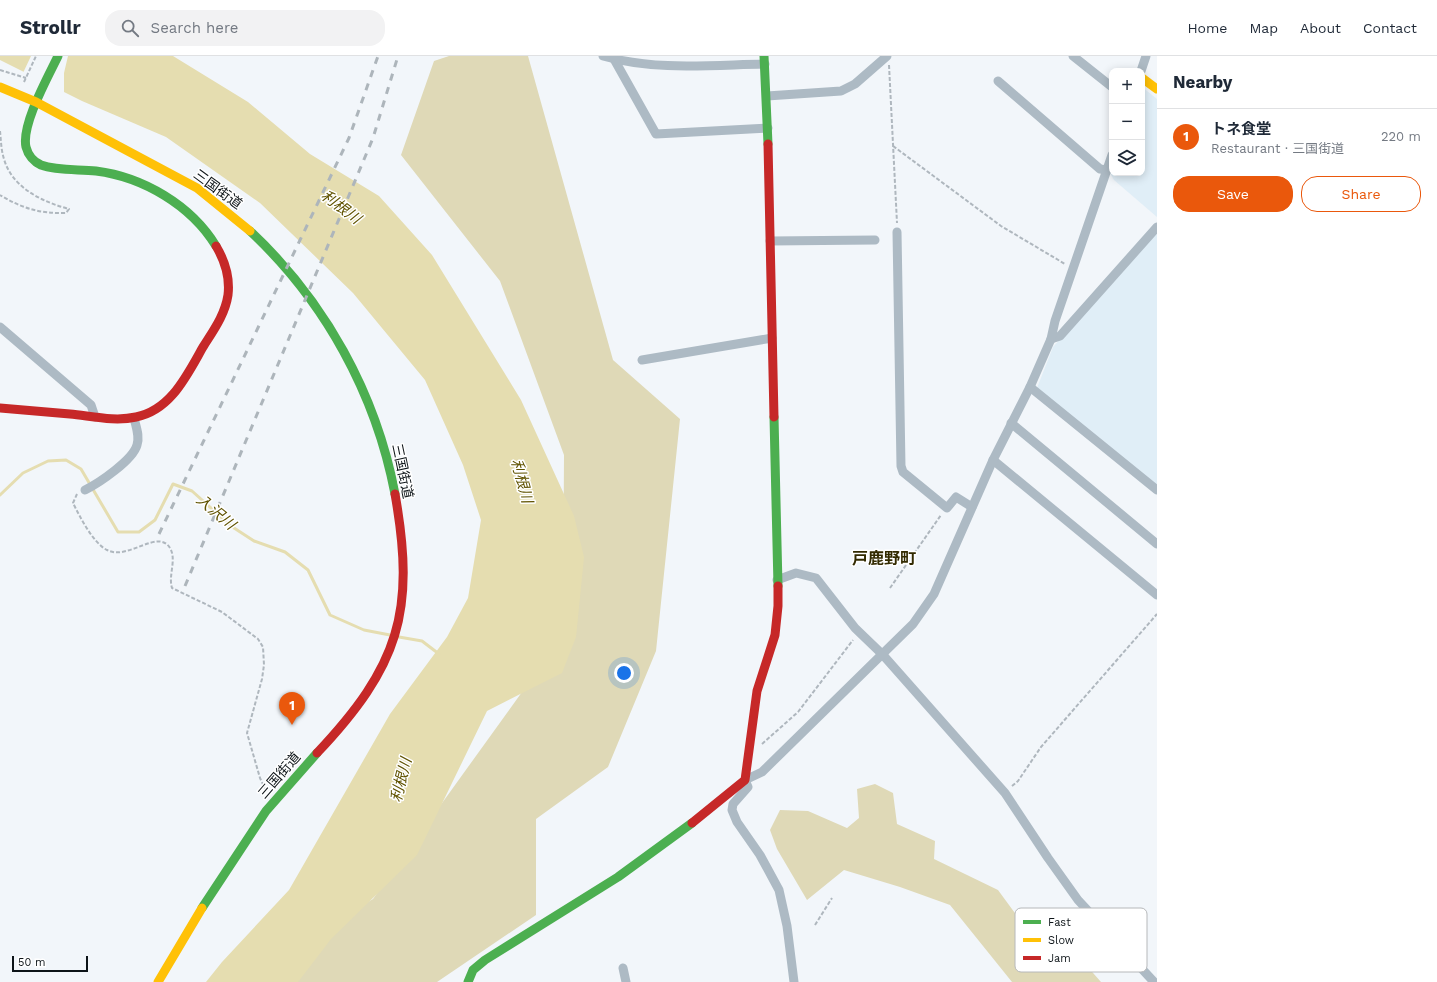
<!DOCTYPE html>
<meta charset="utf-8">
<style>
body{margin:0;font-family:"Work Sans","Noto Sans JP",sans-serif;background:#f2f2f3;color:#1f2937}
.controls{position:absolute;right:12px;top:12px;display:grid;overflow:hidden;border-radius:8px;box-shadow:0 2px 10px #0003}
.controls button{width:36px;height:36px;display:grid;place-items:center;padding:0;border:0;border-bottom:1px solid #e0e1e3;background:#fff;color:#1f2937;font:20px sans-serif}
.scale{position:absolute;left:12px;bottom:10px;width:76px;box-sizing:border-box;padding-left:4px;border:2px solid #0d1418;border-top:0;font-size:11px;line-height:14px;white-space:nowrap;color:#0d1418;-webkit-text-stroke:3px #fff;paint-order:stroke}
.you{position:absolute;left:624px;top:617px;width:14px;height:14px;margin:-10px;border:3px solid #fff;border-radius:50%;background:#1a73e8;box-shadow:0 0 0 6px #1a73e833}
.badge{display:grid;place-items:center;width:26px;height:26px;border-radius:50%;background:#ea580c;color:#fff;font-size:13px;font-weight:700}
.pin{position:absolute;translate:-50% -33px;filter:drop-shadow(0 1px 2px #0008)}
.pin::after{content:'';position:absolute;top:21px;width:14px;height:12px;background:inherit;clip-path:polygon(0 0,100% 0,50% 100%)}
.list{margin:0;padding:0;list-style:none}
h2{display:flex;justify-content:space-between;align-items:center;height:52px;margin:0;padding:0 16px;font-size:17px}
h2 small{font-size:13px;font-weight:400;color:#747a83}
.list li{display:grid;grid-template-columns:26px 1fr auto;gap:12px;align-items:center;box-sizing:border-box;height:56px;padding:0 16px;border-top:1px solid #e0e1e3}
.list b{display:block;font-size:15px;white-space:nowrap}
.list p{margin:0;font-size:13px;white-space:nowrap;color:#747a83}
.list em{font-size:13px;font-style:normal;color:#747a83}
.actions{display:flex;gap:8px;padding:12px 16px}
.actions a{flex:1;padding:9px 0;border:1px solid #ea580c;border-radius:16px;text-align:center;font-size:14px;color:#ea580c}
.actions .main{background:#ea580c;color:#fff}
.icon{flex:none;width:22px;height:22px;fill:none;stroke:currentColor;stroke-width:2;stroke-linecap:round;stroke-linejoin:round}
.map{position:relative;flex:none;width:1157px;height:926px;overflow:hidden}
header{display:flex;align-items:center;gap:24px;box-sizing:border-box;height:56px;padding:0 20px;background:#fff;border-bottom:1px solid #e0e1e3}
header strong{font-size:19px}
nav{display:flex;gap:22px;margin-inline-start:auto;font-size:14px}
.search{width:280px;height:36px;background:#f2f2f3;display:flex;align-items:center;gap:10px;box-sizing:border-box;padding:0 14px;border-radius:16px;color:#747a83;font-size:15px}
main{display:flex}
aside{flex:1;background:#fff}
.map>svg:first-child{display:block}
</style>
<header>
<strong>Strollr</strong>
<div class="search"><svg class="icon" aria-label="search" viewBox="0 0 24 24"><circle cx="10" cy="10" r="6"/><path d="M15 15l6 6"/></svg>Search here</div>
<nav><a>Home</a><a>Map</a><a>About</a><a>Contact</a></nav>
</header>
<main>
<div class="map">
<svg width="1157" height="926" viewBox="0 0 1157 926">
<rect width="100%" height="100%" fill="#f2f6fa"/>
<g fill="#e0eef7">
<polygon points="1142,31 1157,43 1157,161 1114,124 1110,117 1112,111 1112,117 1142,117"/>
<polygon points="1157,175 1157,431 1037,332 1053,291"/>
</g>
<g fill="#dfd9b7">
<polygon points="449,0 528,0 613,304 680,363 656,595 608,711 536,763 536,859 437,926 283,926 299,887 373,843 563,579 564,399 500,225 401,99 434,5"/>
<polygon points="875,728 893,737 897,768 935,785 934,803 998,834 1026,872 1056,875 1101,926 1012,926 950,849 900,831 844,814 807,844 777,793 770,774 780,754 808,755 847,772 859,762 857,733"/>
</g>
<polygon fill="#e5ddb0" points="0,0 173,0 248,46 310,98 379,140 432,199 521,344 574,460 584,501 576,581 562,617 487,655 417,799 331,883 298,926 206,926 222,906 289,834 390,658 447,581 468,542 481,464 463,409 425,324 353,237 260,147 166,81 82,45 0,4"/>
<polygon fill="#f2f6fa" points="31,0 68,0 64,17 64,38 23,17"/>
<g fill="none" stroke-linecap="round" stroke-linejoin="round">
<g stroke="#e5ddb0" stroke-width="3">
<polyline points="0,439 23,417 48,405 66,404 81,413 118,476 139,476 155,464 173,428 192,435 231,470 254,485 285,496 308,514 330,559 364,574 390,579"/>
<polyline points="399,581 422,585 439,598"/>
</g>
<g stroke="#afb7be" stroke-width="2" stroke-dasharray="4 2" stroke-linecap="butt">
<polyline points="889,9 897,167"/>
<polyline points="0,14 26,22"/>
<polyline points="24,26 36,0"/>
<path d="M0 75C1 84 1 94 4 103 12 132 43 146 69 153L66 157C41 158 21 152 0 139"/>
<polyline points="893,90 1001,170 1065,208"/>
<path d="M77 438 73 447C80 461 93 487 107 494 128 505 158 472 170 492 177 504 168 519 172 532L222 556 258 583 263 591 264 609 262 623 247 677 260 722 266 735"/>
<polyline points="890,532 941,459"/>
<polyline points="762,688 798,656 853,584"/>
<polyline points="1012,730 1018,725 1041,691 1157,558"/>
<polyline points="815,869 832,842"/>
</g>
<g stroke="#adbac4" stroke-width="9">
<path d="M603 0C655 15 711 9 765 8"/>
<polyline points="1073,0 1112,31"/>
<polyline points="614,3 656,78 768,72"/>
<polyline points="1141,15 1146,0"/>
<polyline points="998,25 1100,113 1107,114"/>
<polyline points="767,40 841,35 855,28 887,0"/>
<polyline points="897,176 901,410 903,416 947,452 956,441 972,451"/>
<polyline points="770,185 875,184"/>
<polyline points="0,271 91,349 95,361"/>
<polyline points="1051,283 1060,280 1157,171"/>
<polyline points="642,304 772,282"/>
<polyline points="1030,331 1157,434"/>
<polyline points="1011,367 1157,488"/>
<polyline points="993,404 1157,539"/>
<path d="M85 434C99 427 133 404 137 389 140 380 136 371 134 362"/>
<polyline points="777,524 796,517 816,522 855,572 883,599 1005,737 1048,802 1078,844 1154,926"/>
<polyline points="623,912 626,926"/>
<polyline points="794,926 787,870 779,834 760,799 737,766 732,754 733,748 748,731 745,724 762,716 913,568 934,538 993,404 1030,331 1051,283 1055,265 1112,99"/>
</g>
<g stroke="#4caf50" stroke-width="9">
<path d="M58 0C48 21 21 69 26 91 28 99 34 106 41 109 58 115 79 113 96 115 143 121 191 149 216 190"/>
<polyline points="764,0 768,88"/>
<path d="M250 175C325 245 376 338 395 438"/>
<polyline points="774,361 778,530"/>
<polyline points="202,852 266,755 317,697"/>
<polyline points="468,926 473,914 485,904 618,821 692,767"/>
</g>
<g stroke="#ffc107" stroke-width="9">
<polyline points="1142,22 1157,33"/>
<polyline points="0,31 36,46 197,132 250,175"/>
<polyline points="158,926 202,852"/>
</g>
<g stroke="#c62828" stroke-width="9">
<polyline points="768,88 774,361"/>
<path d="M0 352C23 354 46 356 70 358 91 360 115 366 136 361 171 354 187 319 203 291 213 275 225 259 228 239 230 222 225 205 216 190"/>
<path d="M317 697C399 610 416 556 395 438"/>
<polyline points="692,767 745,724 757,635 775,579 778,550 778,530"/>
</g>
<g stroke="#adb5bb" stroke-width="3" stroke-dasharray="7 7" stroke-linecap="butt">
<polyline points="159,478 349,82 378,0"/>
<polyline points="185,530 373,82 398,0"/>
</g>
</g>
<g text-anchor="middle" stroke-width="3" stroke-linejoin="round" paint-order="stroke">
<g font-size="14" fill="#0d1418" stroke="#fff">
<text transform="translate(218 133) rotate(36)" y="5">三国街道</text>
<text transform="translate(403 415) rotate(78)" y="5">三国街道</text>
<text transform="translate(279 719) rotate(-49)" y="5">三国街道</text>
</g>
<g font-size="15" font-style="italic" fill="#605300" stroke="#fff">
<text transform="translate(341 151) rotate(37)" y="5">利根川</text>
<text transform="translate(522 425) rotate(75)" y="5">利根川</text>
<text transform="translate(216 456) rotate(40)" y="5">入沢川</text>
<text transform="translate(401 724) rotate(-76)" y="5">利根川</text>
</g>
<g font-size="16" font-weight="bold" fill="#322a00" stroke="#fff">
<text x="884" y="508">戸鹿野町</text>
</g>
</g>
<rect x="1015" y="852" width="132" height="64" rx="6" fill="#fff" stroke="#b6b8ba" stroke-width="1"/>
<rect x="1023" y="864" width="18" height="4" fill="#4caf50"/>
<rect x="1023" y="882" width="18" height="4" fill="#ffc107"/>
<rect x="1023" y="900" width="18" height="4" fill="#c62828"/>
<g font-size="11" fill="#0d1418">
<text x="1048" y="870">Fast</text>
<text x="1048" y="888">Slow</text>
<text x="1048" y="906">Jam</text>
</g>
</svg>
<div class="controls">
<button>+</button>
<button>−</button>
<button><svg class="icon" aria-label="layers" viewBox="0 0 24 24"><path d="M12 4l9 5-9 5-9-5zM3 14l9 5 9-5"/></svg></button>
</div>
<div class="scale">50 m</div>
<div class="you"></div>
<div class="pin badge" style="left:292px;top:669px">1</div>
</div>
<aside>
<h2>Nearby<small></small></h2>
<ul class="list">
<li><span class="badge">1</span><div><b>トネ食堂</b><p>Restaurant · 三国街道</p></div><em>220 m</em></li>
</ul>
<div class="actions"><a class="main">Save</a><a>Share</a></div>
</aside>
</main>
